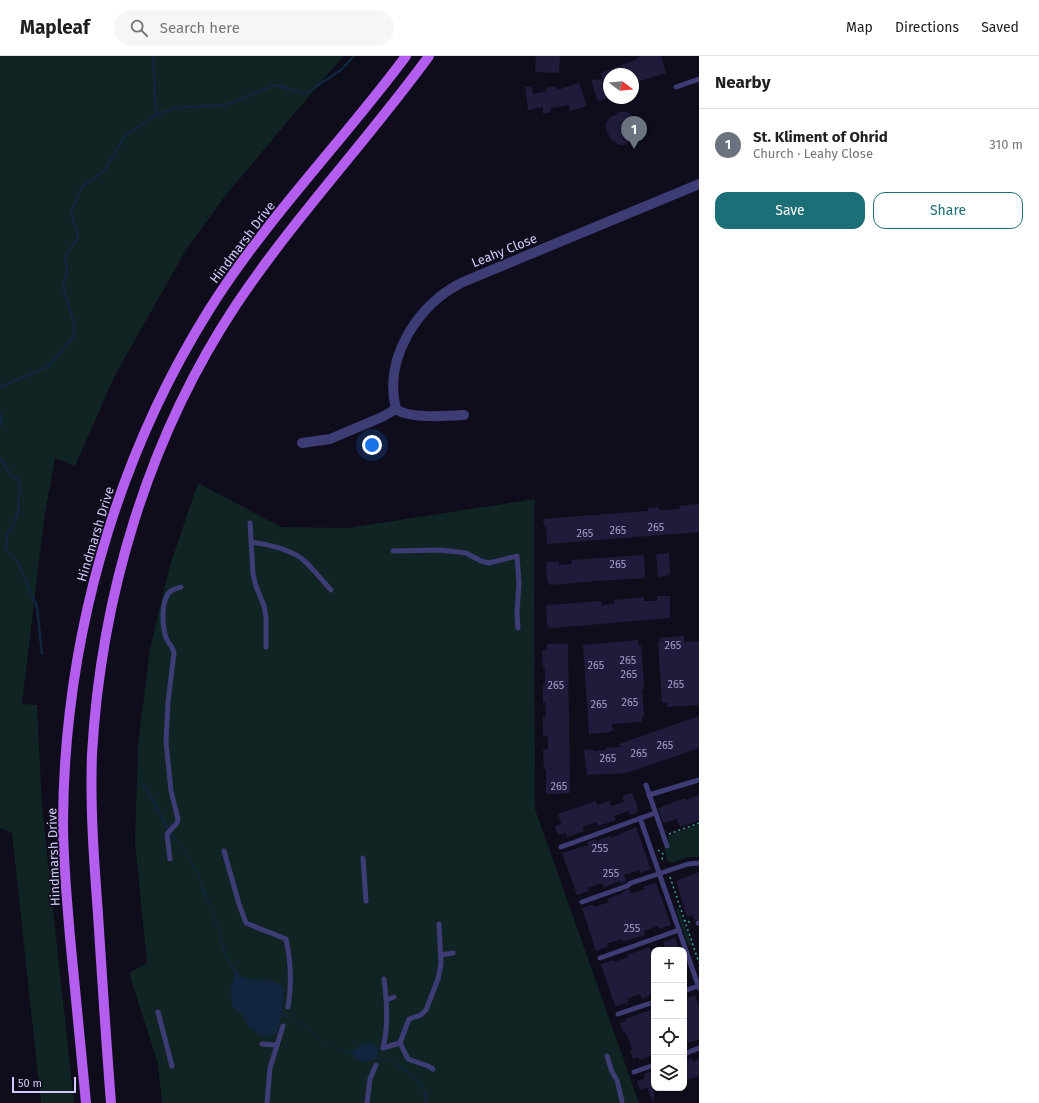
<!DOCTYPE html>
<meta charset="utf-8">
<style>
body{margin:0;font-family:"Fira Sans",sans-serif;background:#f6f6f6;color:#202124}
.controls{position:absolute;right:12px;bottom:12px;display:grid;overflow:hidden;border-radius:8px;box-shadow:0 1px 3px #0004}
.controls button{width:36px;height:36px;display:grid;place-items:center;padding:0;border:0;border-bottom:1px solid #e0e0e0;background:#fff;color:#202124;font:20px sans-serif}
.compass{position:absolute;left:603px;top:12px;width:36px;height:36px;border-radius:50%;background:#fff;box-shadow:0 1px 3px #0004;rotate:106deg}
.scale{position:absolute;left:12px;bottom:10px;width:64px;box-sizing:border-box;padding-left:4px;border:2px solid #cfcbfa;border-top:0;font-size:11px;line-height:14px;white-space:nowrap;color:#cfcbfa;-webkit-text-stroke:3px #0f0d1b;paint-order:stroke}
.you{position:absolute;left:372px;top:389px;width:14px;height:14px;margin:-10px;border:3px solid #fff;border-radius:50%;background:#1a73e8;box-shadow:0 0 0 6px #1a73e833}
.badge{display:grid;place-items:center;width:26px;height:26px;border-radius:50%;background:#1c6f76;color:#fff;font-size:13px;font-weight:700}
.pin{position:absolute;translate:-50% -33px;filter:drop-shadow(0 1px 2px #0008)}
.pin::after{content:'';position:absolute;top:21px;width:14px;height:12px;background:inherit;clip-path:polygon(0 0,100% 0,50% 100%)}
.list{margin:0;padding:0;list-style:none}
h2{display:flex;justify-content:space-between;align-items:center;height:52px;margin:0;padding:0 16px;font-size:17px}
h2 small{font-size:13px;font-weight:400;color:#757577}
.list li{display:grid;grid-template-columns:26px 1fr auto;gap:12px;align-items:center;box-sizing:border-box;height:72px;padding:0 16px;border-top:1px solid #e0e0e0}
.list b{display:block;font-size:15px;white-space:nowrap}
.list p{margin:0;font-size:13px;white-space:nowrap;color:#757577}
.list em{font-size:13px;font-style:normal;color:#757577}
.actions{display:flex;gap:8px;padding:12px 16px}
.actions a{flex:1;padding:9px 0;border:1px solid #1c6f76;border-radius:12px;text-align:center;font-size:14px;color:#1c6f76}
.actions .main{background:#1c6f76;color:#fff}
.icon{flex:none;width:22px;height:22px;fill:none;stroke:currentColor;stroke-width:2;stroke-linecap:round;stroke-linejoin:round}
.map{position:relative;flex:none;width:699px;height:1047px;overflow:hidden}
header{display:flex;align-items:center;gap:24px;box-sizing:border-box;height:56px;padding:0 20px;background:#fff;border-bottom:1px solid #e0e0e0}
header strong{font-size:19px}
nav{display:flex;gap:22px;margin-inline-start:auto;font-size:14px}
.search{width:280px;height:36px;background:#f6f6f6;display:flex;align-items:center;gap:10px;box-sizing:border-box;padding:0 14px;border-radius:22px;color:#757577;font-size:15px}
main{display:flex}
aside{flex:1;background:#fff}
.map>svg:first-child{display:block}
</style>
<header>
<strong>Mapleaf</strong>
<div class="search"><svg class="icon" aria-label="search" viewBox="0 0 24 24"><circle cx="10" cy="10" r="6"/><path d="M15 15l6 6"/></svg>Search here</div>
<nav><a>Map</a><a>Directions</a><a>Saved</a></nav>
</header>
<main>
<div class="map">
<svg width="699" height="1047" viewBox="0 0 699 1047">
<rect width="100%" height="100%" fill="#0f0d1b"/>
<g fill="#102423">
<polygon points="0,0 343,0 225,140 186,194 115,319 75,410 55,402 44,463 22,648 37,649 42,751 74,1047 41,1047 12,777 0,772"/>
<polygon points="198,427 281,471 348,472 535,443 534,458 535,753 639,1047 162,1047 158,1008 129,917 147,907 135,786 138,689 150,593 170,509"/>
<polygon points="699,768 699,801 688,801 671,807 667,804 664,791 669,789 668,780"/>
<polygon points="678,851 692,890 688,889 676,854"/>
</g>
<path fill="#12253f" d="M144 727 152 740 171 777 177 783 199 817 205 837 213 855 227 901 240 920 249 923 273 925 283 931 284 937 282 957 309 972 319 983 336 991 353 996 361 988 372 987 379 992 377 1001C396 1005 419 1018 427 1038 428 1040 427 1044 428 1047H450H424C431 1026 393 1005 377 1002 370 1006 364 1006 357 1004L352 998 319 984 310 974 295 965 281 959 278 975 276 978 269 981H263L249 971 242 959 232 950 231 932 235 918 225 900 212 855 203 837 198 818 185 797 177 785 169 778 149 739 142 729Z"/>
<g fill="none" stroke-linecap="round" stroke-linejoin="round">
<g stroke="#12253f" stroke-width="2.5">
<polyline points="153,0 156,59"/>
<polyline points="0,331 49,310 74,280 74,268 63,230 67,215 65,201 78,182 71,156 82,131 105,114 125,80 156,59 174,52 225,49 276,29 305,38 341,14 354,0"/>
<polyline points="0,358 1,365 0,370"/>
<polyline points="0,402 10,418 19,425 20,436 18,443 19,453 14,468 7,478 6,494 18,506 37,551 42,598"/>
</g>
</g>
<g fill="#201b3a">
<polygon points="536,0 560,0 559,17 535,16"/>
<polygon points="642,0 661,0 666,17 633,27 633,18 609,18 609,41 598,45 591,24 602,23 601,17 637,3 637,2"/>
<polygon points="579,27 587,50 570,55 569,49 550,52 551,56 543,58 543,51 528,54 525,31 532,30 533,38 547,35 546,32 556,30 557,34"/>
<polygon points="619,56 627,56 634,61 635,65 637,66 639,71 636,82 633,84 630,85 625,89 619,89 612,85 606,74 606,68 609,62 613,60 616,59"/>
<polygon points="699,448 699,476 547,488 546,470 544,470 543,463 646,455 648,455 648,452 659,451 659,454 680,453 679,450"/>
<polygon points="669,497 670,519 658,521 656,498"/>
<polygon points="644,499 645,522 595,525 552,529 548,528 548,525 547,525 546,507 549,506 559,505 559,509 572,508 571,504"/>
<polygon points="657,540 670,540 670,562 553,572 548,571 547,568 546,550 549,549 601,545 602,549 614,548 614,544 644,541 644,545 657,545"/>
<polygon points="684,580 684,586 699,585 699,649 667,651 667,646 662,647 658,586 660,586 660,582"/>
<polygon points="638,584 638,589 641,589 644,629 644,633 642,633 644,661 642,661 642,666 612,668 613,675 610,675 610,676 589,678 583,589"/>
<polygon points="547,588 568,588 570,737 546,738 546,713 544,713 543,694 548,693 548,680 543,679 543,661 546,660 545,646 543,646 543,628 545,627 545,613 543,613 542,595 547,594"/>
<polygon points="699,660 699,692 627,717 587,719 584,694 593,693 594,695 606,694 606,692 621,691 619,688"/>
<polygon points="632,737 638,751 637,752 638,756 630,759 628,755 614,760 616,764 598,770 597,766 582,771 584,775 567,781 566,777 558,779 555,770 561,768 558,758 596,745 597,749 609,745 611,750 624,746 622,740"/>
<polygon points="699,739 699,764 680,771 677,763 663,767 658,752 685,742 686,744"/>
<polygon points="636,771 651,813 640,817 639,814 624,819 626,825 621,828 620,825 604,831 602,827 588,832 589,835 577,839 562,797 588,789 587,786 596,783 596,785 610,780 611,782"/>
<polygon points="699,816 699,863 694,865 693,859 687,861 676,825"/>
<polygon points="656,827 671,869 659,873 658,870 644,875 645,879 623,886 621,883 607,888 608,890 596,895 582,852 593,848 594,851 609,846 607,843 623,837 623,836 629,833 631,838 645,833 644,830"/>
<polygon points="675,882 679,894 666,894 663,886"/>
<polygon points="649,891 650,894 654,893 654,937 642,943 640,938 627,943 628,947 615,950 601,908 613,904 614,906 628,901 627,899"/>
<polygon points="695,939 699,951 699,983 684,988 684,943"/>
<polygon points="654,953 654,999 639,1004 638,1001 633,1003 630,994 632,993 628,981 625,976 624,977 620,967 626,965 625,963"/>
<polygon points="692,1002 693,1006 699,1003 699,1020 684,1025 684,1004"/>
<polygon points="654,1014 654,1046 653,1046 648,1033 647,1032 640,1034 637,1025 645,1022 644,1018"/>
</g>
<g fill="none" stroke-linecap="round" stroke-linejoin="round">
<g stroke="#38a198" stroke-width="1.5" stroke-dasharray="2 3" stroke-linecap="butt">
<polyline points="669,778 699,767"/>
<polyline points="658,794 663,798 662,804"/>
<polyline points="670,821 699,907"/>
<polyline points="684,865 687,864 692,869"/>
</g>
<g stroke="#3d3c75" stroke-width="5">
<polyline points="676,31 699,23"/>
<polyline points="250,467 253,518 256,530 264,550 266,561 266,591"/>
<path d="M251 486C266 488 288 493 301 502 312 511 321 523 331 534"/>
<polyline points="393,495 440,494 466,497 481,505 489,507 517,500 519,527 517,557 518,572"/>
<polyline points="646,729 667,790"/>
<polyline points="649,739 699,724"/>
<polyline points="640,762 699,932"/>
<polyline points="561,791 655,757"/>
<path d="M224 795 239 848 246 867 286 883C291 906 292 928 288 951"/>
<polyline points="363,802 366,845"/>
<path d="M170 803 167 778 177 767 178 763 171 735 166 686 168 646 174 597C173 591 170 589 167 584 162 573 161 548 168 538 171 533 177 533 181 531"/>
<polyline points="582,846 627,830 631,827 688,808 699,807"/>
<polyline points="698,867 699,867"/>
<polyline points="441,899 453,897"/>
<polyline points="600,902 679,874"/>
<polyline points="684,935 698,930"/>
<polyline points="387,944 394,941"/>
<polyline points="158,956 172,1010"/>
<polyline points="618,958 654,946"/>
<polyline points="262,988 277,989"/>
<path d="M383 992C389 969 387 945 384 923"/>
<polyline points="383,992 400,987"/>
<polyline points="684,998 699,992"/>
<polyline points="607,1000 612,1016 617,1024 622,1045"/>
<polyline points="433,1013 428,1010 408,1003 400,987 409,963 421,959 426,954 438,923 441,908 439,868"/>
<polyline points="634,1016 654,1009"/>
<polyline points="267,1047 270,1012 283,970"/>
<polyline points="367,1047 370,1023 376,1009"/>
</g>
<g stroke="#3d3c75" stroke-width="10">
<path d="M464 359C449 360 408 363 396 353 383 302 418 248 463 226L699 128"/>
<polyline points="302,387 330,383 382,361 396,353"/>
</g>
<g stroke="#b45eef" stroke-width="10">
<path d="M86 1047C81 992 75 937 70 881 67 843 63 805 63 767 64 587 114 406 209 254 266 163 342 86 406 0"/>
<path d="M111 1047C106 984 102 921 98 858 94 805 90 751 92 698 101 540 148 382 236 249 294 162 367 85 429 0"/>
</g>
</g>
<g text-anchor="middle" stroke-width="3.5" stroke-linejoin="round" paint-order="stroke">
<g font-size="11" fill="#a39fca">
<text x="656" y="475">265</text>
<text x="618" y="478">265</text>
<text x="585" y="481">265</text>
<text x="618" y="512">265</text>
<text x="673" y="593">265</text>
<text x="628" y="608">265</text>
<text x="596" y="613">265</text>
<text x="629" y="622">265</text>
<text x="676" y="632">265</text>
<text x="556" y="633">265</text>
<text x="630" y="650">265</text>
<text x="599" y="652">265</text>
<text x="665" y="693">265</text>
<text x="639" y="701">265</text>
<text x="608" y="706">265</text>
<text x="559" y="734">265</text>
<text x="600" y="796">255</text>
<text x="611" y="821">255</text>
<text x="632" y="876">255</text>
</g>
<g font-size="13" fill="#cfcbfa" stroke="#0f0d1b">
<text transform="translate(242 186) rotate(-53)" y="5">Hindmarsh Drive</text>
<text transform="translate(504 194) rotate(-22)" y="5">Leahy Close</text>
<text transform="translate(95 478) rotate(-73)" y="5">Hindmarsh Drive</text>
<text transform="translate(53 801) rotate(-92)" y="5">Hindmarsh Drive</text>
</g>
</g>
</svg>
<div class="controls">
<button>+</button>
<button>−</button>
<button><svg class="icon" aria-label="locate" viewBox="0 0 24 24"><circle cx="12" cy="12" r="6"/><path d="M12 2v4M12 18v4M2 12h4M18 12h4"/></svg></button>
<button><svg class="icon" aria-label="layers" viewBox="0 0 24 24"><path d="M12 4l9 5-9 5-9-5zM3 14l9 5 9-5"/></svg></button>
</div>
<svg class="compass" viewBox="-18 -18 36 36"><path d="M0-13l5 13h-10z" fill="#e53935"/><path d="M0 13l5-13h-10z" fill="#757577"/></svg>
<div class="scale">50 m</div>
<div class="you"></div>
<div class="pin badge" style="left:634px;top:93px;background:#6b7280">1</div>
</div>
<aside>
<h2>Nearby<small></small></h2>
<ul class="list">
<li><span class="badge" style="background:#6b7280">1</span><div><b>St. Kliment of Ohrid</b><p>Church · Leahy Close</p></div><em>310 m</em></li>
</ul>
<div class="actions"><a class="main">Save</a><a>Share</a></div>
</aside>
</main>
